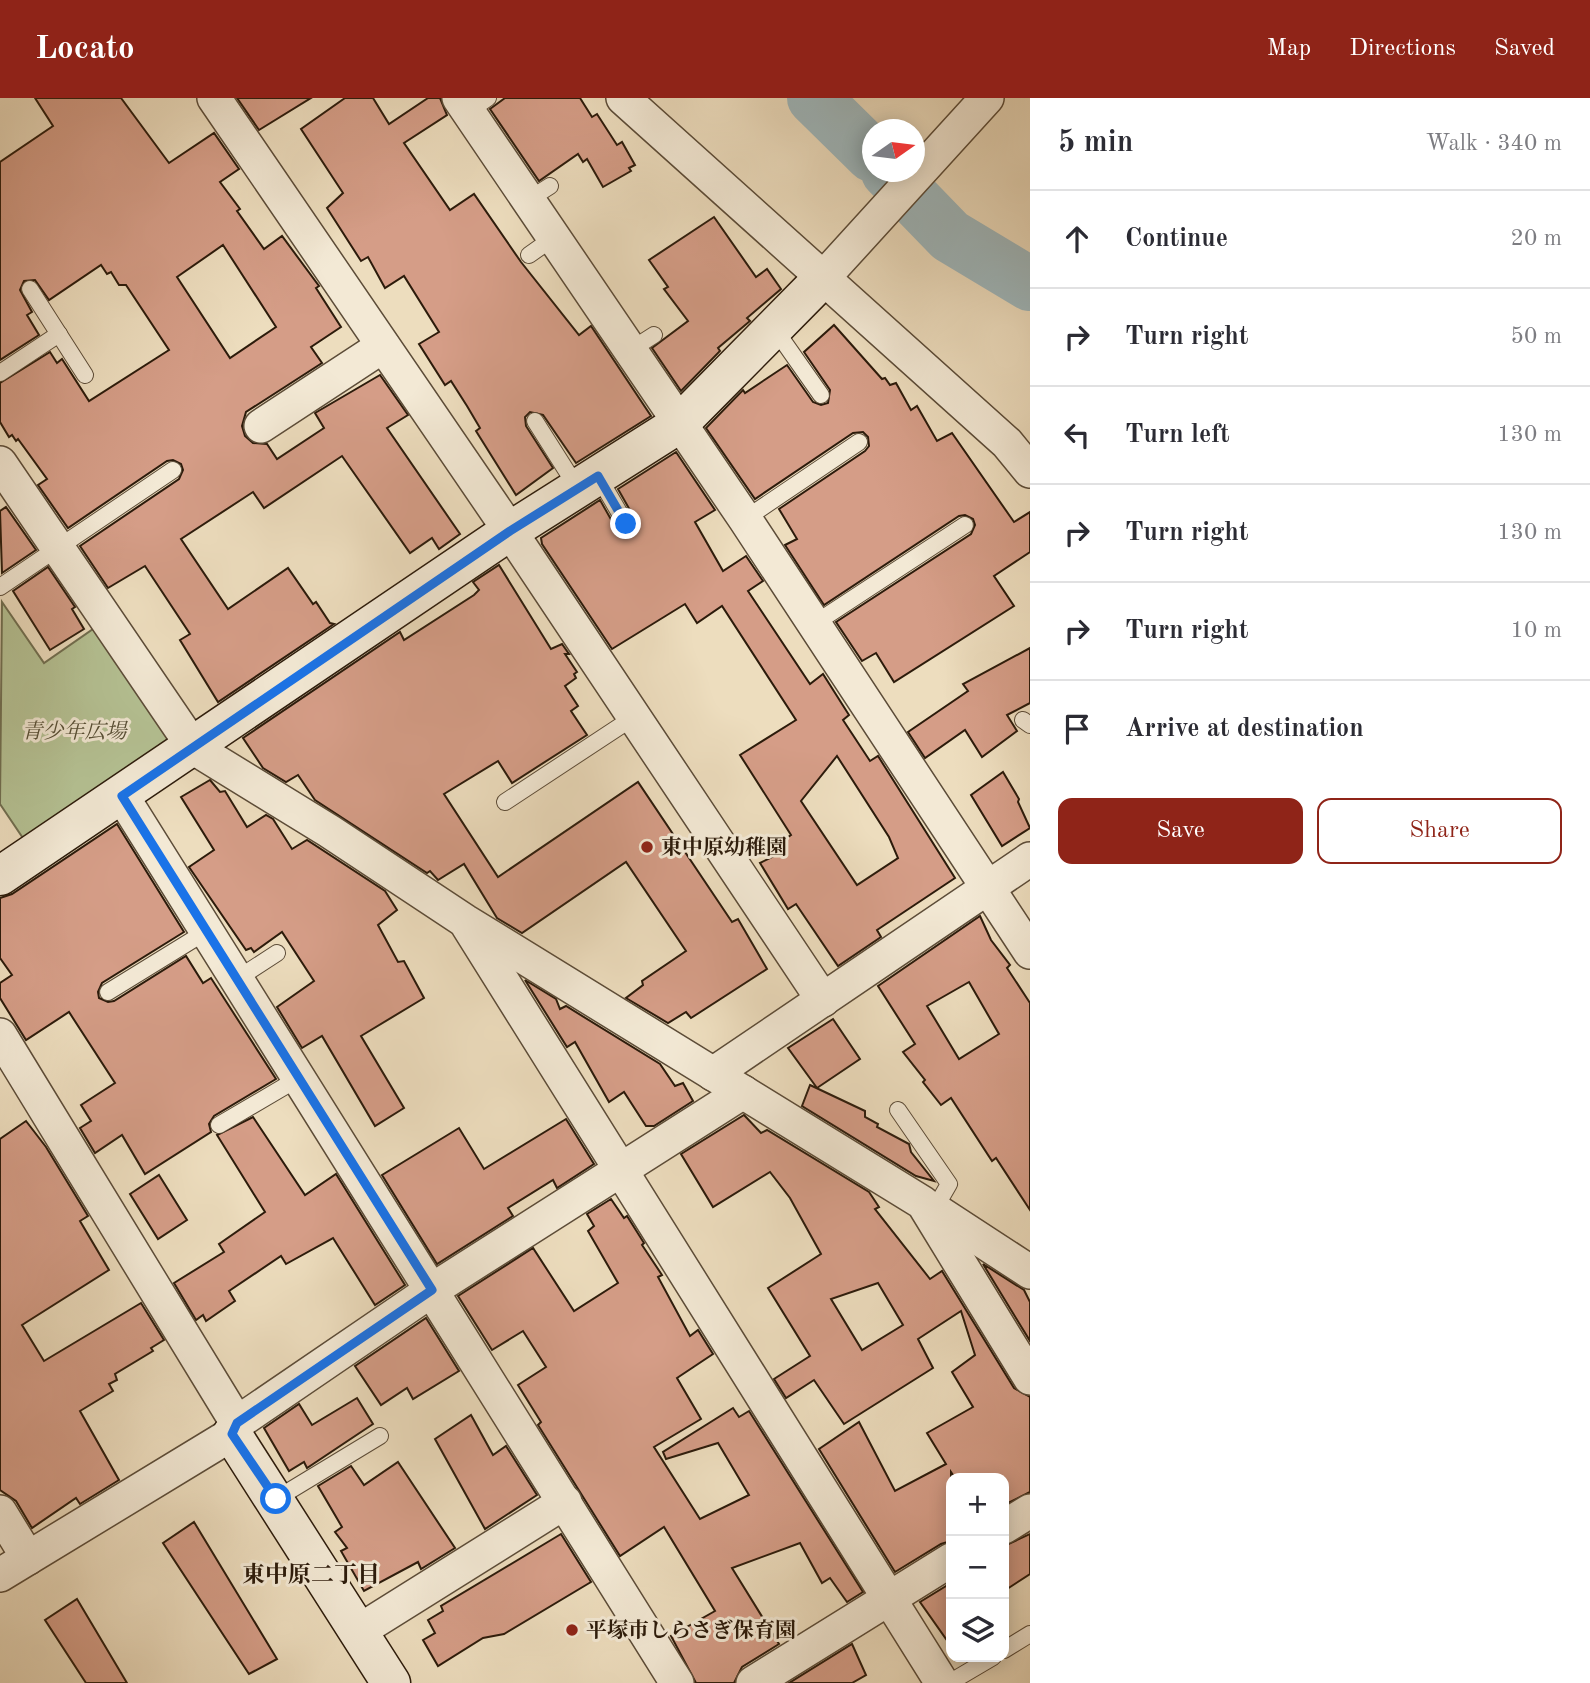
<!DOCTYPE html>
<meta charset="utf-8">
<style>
body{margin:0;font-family:"Old Standard TT","Noto Serif JP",serif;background:#f2f2f3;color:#2b2b33}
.controls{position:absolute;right:21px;bottom:21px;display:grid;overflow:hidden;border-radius:14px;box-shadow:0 4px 18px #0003}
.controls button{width:63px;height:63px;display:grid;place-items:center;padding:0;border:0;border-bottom:2px solid #e1e1e2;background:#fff;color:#2b2b33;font:35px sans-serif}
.compass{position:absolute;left:862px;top:21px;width:63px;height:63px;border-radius:50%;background:#fff;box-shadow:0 4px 18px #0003;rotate:76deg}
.stop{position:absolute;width:21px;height:21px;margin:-16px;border:5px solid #1a73e8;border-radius:50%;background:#fff}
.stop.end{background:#1a73e8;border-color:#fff;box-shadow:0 2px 7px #0008}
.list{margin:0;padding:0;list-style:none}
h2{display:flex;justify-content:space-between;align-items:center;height:91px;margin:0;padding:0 28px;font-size:30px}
h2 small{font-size:23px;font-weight:400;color:#7c7c81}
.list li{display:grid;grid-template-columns:46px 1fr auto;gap:21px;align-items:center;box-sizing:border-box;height:98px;padding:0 28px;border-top:2px solid #e1e1e2}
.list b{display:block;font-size:26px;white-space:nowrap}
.list em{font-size:23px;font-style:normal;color:#7c7c81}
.actions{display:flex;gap:14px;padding:21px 28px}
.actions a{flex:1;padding:16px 0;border:2px solid #8f2418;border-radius:14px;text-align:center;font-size:24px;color:#8f2418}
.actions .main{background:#8f2418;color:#fff}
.icon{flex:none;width:38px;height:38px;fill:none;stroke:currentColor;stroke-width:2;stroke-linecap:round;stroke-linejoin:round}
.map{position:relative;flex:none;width:1030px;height:1585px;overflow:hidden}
header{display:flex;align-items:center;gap:42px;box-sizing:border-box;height:98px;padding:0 35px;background:#8f2418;color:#fff}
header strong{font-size:33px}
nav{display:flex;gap:38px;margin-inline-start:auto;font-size:24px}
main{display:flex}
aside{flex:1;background:#fff}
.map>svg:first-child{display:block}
</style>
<header>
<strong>Locato</strong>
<nav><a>Map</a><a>Directions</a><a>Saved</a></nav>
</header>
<main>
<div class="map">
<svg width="1030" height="1585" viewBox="0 0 1030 1585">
<rect width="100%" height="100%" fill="#edddbe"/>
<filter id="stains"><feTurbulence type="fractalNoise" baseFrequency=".00286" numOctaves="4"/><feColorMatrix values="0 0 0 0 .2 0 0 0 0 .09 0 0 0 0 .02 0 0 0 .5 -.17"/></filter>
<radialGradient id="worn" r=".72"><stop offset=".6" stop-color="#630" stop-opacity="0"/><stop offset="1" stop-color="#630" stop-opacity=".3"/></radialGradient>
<polygon fill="#b5c294" stroke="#706e50" stroke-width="2" points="2,504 44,565 96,529 173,644 31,752 0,706"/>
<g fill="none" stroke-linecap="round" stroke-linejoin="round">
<g stroke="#9fb8bd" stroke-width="54">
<polyline points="814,0 872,57"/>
<polyline points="888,74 950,138 1030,186"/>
</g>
</g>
<g fill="#d59d87" stroke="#2c1b0b" stroke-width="2" fill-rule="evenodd">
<path d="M35 0H121L169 65 214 35 239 71 220 84 240 111 237 113 264 151 282 138 319 188 316 190 341 229 311 249 322 265 246 314 242 328 245 338 253 345 267 346 277 361 324 330 315 315 380 277 408 317 387 330 460 436 439 451 432 440 410 455 342 358 264 410 253 394 181 441 228 511 288 470 313 506 316 504 330 525 334 526 218 604 180 542 190 536 145 468 108 490 80 448 179 381 183 372 181 366 173 362 167 363 68 430 38 387 47 381 18 341 16 343 12 337 9 339 0 324V285L50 254 57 265 62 261 89 303 169 252 126 187H119L111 174 107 176 101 167 49 202 35 182 24 183 20 192 32 214 27 217 39 237 0 262V64L53 28ZM223 147 276 229 230 260 177 179Z"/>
<polygon points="237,0 311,0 259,32"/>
<polygon points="345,0 373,0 389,26 428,0 440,0 447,17 404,45 450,112 474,96 521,164 579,237 591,228 651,318 576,365 543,317 530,314 525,319 526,328 553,370 516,397 476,333 480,330 467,308 451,283 445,287 419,246 439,234 404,178 385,190 368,159 361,163 327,110 343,95 301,31"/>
<polygon points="505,0 580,0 592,19 597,16 617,47 622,44 635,67 629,70 631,73 603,89 587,61 583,64 578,56 539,83 490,11"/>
<polygon points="714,119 756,179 767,171 781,191 747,220 750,223 718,250 720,253 681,293 652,250 688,223 664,191 668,189 649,162"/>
<polygon points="834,227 882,281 885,280 890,287 896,285 911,312 917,308 937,343 952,335 1014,424 1030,414 1030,454 994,478 1014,508 894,584 876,555 862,563 836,524 971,436 975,427 973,421 965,417 959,418 824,507 785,447 797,441 779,411 865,353 869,348 868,339 863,334 853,335 755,401 706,330 743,292 745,295 787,267 813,304 821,307 828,305 830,292 804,254"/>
<path d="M676 354 715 412 695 424 723 473 746 458 763 483 748 493 810 586 823 576 849 617 843 622 870 663 878 658 955 780 877 832 881 839 838 868 796 806 788 811 760 765 774 758 770 752 791 737 740 657 796 622 722 508 697 525 685 506 612 551 542 446 541 440 600 402 617 432 625 436 632 435 635 421 618 391ZM837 658 889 739 898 760 857 787 801 703Z"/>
<polygon points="6,409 36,452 2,475 0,413"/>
<polygon points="499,467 551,551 562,546 569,556 565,556 577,574 574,576 576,580 565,588 578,608 571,613 587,637 512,685 498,663 444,696 498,779 638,684 732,824 738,821 767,871 691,920 686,914 668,925 626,900 643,887 642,883 686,853 626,764 522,835 497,820 464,766 438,782 430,773 427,775 315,702 298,677 286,684 263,670 243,640 400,534 404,542 474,497 479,492 473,484"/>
<polygon points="48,469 75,509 72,511 84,531 50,552 13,493"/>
<polygon points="1030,550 1030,605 1007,617 1017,633 982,659 965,632 925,660 908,634 968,593 963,586"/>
<polygon points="1003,674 1019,701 1018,704 1030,730 1002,748 971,697"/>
<polygon points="210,682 220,694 225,693 247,729 266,717 273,721 292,751 307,742 385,793 397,812 378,827 398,864 404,863 424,900 361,938 404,1010 375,1028 322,938 302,950 277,909 314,883 282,834 254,854 251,850 246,852 189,769 214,752 181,699"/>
<polygon points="117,726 184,834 102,885 98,894 99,900 108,904 114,903 186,858 203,885 211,880 276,981 214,1018 209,1026 211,1034 145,1076 122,1037 95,1055 80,1030 91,1023 81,1007 115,985 69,914 26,942 0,900 0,885 12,877 0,860 0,800 12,796"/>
<path d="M980 818 991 842 1010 867 1007 870 1030 905V1112L996 1060 992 1063 951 1000 941 1007 923 984 925 982 903 954 915 946 878 888ZM969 884 999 936 959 961 927 908Z"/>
<polygon points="525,882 556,901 560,911 566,908 660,966 675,988 683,985 693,1003 654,1028 646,1028 624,994 609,1004 575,944 567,949"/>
<polygon points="833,921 860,961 817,990 788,950"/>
<polygon points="810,987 865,1013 865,1019 878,1026 877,1029 909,1046 911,1054 934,1083 916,1078 802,1008"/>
<path d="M744 1017 761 1035 767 1032 869 1094 879 1109 875 1111 930 1181 942 1173 1014 1290 1030 1299V1394L1004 1407V1380H955L951 1374V1443L941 1446 895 1474 819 1351 859 1324 895 1393 946 1366 927 1335 973 1309 952 1274 975 1257 961 1213 918 1241 933 1270 844 1326 814 1282 786 1300 774 1281 810 1258 768 1190 821 1156 790 1100 770 1074 713 1109 681 1056ZM878 1185 903 1227 862 1252 831 1201Z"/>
<polygon points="253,1019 305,1097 336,1076 405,1187 375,1207 333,1140 286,1166 281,1158 229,1193 235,1203 206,1223 203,1217 196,1222 174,1185 224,1154 219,1146 265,1114 217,1037"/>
<polygon points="566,1021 594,1066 557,1090 553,1082 508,1110 513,1118 437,1166 382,1077 459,1030 484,1071"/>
<polygon points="26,1023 46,1049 88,1118 80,1123 109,1172 22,1227 44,1263 141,1205 164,1242 151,1250 153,1253 115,1276 117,1282 109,1286 113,1293 80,1313 119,1382 80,1406 76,1400 32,1430 16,1403 0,1392 0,1041"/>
<polygon points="159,1077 187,1122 158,1141 130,1096"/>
<polygon points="611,1101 624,1120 627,1118 644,1145 642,1147 662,1177 658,1179 690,1238 698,1232 713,1256 677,1280 701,1321 654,1349 700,1421 749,1397 718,1345 666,1361 663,1354 733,1310 739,1319 749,1313 863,1494 847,1504 830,1480 822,1485 800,1445 732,1470 779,1546 742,1569 734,1585 696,1585 671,1538 715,1513 664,1429 620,1458 538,1327 541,1324 518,1287 546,1269 523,1233 492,1252 458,1198 533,1150 574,1213 618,1185 588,1133 594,1128 587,1116"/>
<polygon points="983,1166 1024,1192 1030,1204 1030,1243"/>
<polygon points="426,1220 459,1273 413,1301 407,1290 381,1307 355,1268"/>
<polygon points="357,1300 373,1326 307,1370 304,1364 289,1373 264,1330 299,1306 312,1327"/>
<polygon points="471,1317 493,1357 506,1348 537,1397 485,1431 435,1341"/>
<polygon points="398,1364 455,1450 421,1471 418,1464 364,1493 341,1453 347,1450 335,1434 342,1429 318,1388 351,1368 364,1387"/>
<polygon points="194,1424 277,1561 249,1576 163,1445"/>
<polygon points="561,1436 591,1484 504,1536 483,1540 438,1568 423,1542 435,1535 428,1522 443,1513 441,1508"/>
<polygon points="1030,1436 1030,1476 1004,1493 1004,1448"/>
<polygon points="951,1485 951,1548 920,1504"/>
<polygon points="77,1501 127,1585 86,1585 45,1522"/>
<polygon points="852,1546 866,1577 852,1585 789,1585"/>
</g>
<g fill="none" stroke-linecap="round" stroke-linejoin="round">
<defs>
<g id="lane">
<polyline points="468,14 488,0"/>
<polyline points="528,102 550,88"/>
<polyline points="529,157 553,140"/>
<polyline points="30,191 85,277"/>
<polyline points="774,230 821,297"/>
<polyline points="629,253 654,237"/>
<polyline points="0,275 59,236"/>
<polyline points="535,323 578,391"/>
<polyline points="598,378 626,426"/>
<polyline points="745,421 859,344"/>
<polyline points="0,489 173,372"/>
<polyline points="814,526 965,427"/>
<polyline points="1023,622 1030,627"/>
<polyline points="505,704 634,619"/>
<polyline points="237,881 277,855"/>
<polyline points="108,894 207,833"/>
<polyline points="898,1012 949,1086 934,1112"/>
<polyline points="219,1027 299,980"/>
<polyline points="276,1401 380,1338"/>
<polyline points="1004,1552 1030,1536"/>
<polyline points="949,1585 993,1559"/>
</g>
<g id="street">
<polyline points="214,0 510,433 823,902"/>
<polyline points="459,0 745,421 1030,854"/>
<polyline points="623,0 1007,345 1030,373"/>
<polyline points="824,179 987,0"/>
<polyline points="261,328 383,248"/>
<polyline points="0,365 194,650 329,733 465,823 923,1105 1030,1280"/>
<polyline points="122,698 677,1585"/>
<polyline points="468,828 942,1585"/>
<polyline points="0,937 237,1325"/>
<polyline points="713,976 1030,761"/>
<polyline points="932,1110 1030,1174"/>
<polyline points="0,1414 28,1460"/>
<polyline points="1004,1429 1030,1413"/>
<polyline points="0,1477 232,1336 237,1325 432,1192 743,994"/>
<polyline points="359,1533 565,1404"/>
<polyline points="753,1585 951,1462"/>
</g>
<g id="secondary">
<polyline points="0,778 510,433 679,326 824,179"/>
<polyline points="232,1336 391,1585"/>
</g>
</defs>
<use href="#lane" stroke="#5c4c38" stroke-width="18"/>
<use href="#street" stroke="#5c4c38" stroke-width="36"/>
<use href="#secondary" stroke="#2c1b0b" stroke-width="41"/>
<use href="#lane" stroke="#f3e9d5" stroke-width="16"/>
<use href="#street" stroke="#f3e9d5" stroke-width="33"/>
<use href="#secondary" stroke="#f3e9d5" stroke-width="38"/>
</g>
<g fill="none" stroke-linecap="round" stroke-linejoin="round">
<polyline stroke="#1a73e8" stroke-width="9" points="276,1401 232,1336 237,1325 432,1192 122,698 510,433 598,378 626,426"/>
</g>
<g fill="#8f2418" stroke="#f3e9d5" stroke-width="2.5">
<circle cx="647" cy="749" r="7"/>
<circle cx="572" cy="1532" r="7"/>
</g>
<g text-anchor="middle" stroke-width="6" stroke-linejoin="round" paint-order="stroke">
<g font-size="21" font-style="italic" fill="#554d34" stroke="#f3e9d5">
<text x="74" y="640">青少年広場</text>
</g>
<g font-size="21" font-weight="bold" fill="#2c1b0b" stroke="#f3e9d5" text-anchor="start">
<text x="661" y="756">東中原幼稚園</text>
<text x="586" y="1539">平塚市しらさぎ保育園</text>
</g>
<g font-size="23" font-weight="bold" fill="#2c1b0b" stroke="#f3e9d5">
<text x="311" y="1484">東中原二丁目</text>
</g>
</g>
<rect width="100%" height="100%" filter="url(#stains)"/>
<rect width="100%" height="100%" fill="url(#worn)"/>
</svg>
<div class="controls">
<button>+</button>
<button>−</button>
<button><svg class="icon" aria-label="layers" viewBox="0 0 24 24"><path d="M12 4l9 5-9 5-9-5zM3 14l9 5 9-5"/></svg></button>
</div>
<svg class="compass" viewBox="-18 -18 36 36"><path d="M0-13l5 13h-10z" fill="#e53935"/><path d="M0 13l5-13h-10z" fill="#7c7c81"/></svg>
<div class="stop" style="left:276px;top:1401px"></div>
<div class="stop end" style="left:626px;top:426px"></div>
</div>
<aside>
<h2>5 min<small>Walk · 340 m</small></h2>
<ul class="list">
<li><svg class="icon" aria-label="ahead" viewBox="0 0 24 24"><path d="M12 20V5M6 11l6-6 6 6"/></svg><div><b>Continue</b></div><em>20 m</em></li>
<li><svg class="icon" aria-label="right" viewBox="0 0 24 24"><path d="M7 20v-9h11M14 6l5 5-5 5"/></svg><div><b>Turn right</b></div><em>50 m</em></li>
<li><svg class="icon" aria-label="left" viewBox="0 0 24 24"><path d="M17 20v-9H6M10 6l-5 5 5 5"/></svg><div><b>Turn left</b></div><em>130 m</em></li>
<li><svg class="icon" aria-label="right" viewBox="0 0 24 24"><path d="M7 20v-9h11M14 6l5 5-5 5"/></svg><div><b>Turn right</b></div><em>130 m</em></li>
<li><svg class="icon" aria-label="right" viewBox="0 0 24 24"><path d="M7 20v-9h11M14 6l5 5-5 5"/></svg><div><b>Turn right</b></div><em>10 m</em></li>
<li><svg class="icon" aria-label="arrive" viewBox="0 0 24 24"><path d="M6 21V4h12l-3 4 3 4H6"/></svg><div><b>Arrive at destination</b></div></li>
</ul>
<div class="actions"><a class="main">Save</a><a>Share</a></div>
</aside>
</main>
